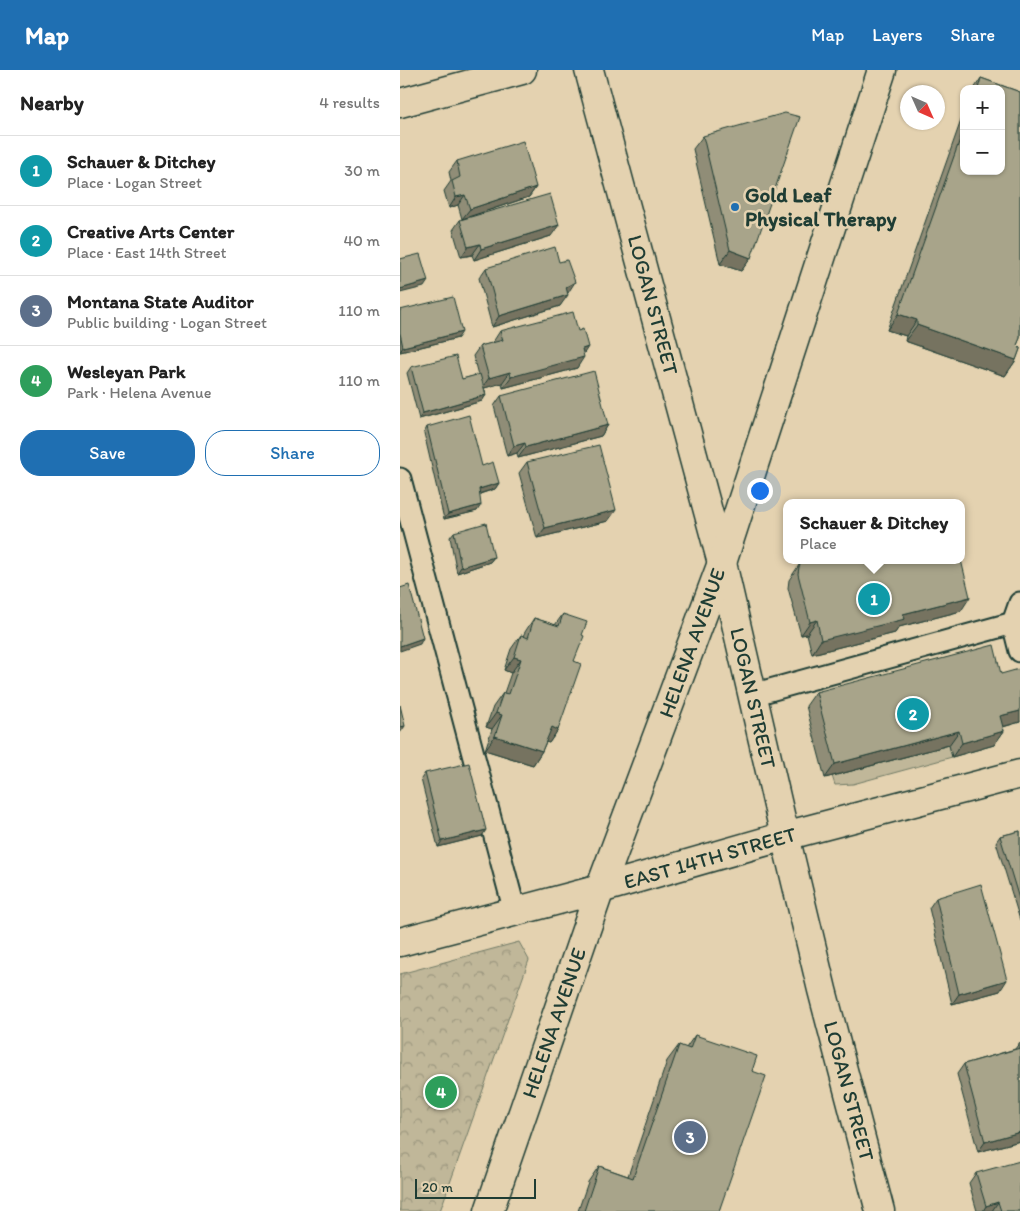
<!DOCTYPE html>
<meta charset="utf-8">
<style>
body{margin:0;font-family:Itim,sans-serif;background:#f6f6f6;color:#222}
.controls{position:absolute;right:15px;top:15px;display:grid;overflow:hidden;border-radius:10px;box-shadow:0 1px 4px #0004}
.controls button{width:45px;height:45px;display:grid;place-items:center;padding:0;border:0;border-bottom:1px solid #e0e0e0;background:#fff;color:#222;font:25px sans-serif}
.compass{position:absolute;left:500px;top:15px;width:45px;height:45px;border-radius:50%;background:#fff;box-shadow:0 1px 4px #0004;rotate:135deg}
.scale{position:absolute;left:15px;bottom:12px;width:121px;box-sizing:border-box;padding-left:5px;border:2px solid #1f3d34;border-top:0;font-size:14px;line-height:18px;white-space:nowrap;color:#1f3d34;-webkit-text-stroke:4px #e4d2b0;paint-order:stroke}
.you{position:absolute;left:359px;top:420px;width:18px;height:18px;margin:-12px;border:4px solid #fff;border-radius:50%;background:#1a73e8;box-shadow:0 0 0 8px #1a73e833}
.badge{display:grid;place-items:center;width:32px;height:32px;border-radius:50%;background:#1f6fb2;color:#fff;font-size:16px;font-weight:700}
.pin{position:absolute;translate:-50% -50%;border:2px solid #fff;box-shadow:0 1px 5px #0006}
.popup{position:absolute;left:383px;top:429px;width:182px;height:65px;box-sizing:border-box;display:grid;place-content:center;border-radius:10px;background:#fff;filter:drop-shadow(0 1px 4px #0005);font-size:16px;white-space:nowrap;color:#767676}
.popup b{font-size:19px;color:#222}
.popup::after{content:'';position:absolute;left:50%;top:100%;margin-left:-10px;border:10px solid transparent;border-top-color:#fff}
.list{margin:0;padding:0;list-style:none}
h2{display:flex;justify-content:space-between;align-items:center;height:65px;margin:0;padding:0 20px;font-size:21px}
h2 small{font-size:16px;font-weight:400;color:#767676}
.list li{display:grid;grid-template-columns:32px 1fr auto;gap:15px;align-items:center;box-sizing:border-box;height:70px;padding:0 20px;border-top:1px solid #e0e0e0}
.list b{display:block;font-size:19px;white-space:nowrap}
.list p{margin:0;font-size:16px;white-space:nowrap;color:#767676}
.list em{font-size:16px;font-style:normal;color:#767676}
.actions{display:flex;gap:10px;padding:15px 20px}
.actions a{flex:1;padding:11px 0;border:1px solid #1f6fb2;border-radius:20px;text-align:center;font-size:18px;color:#1f6fb2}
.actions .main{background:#1f6fb2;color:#fff}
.map{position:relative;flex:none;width:620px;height:1141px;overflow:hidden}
header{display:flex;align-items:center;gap:30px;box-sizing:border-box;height:70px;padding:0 25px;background:#1f6fb2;color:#fff}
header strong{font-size:24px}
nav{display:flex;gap:28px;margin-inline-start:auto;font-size:18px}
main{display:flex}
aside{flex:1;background:#fff}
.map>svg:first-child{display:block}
</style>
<header>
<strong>Map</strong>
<nav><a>Map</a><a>Layers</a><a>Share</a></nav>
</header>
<main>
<aside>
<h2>Nearby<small>4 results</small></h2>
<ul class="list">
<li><span class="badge" style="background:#0f9aa8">1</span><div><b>Schauer &amp; Ditchey</b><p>Place · Logan Street</p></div><em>30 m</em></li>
<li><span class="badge" style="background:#0f9aa8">2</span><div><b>Creative Arts Center</b><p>Place · East 14th Street</p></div><em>40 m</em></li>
<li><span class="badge" style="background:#5c6f8a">3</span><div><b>Montana State Auditor</b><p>Public building · Logan Street</p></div><em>110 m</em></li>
<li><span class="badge" style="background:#2e9e5b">4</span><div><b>Wesleyan Park</b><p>Park · Helena Avenue</p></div><em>110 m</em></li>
</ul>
<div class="actions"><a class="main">Save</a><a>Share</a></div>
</aside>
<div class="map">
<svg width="620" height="1141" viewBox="0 0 620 1141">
<defs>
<pattern id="forest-crowns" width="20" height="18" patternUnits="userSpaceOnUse" patternTransform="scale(1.25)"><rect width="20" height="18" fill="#c0b799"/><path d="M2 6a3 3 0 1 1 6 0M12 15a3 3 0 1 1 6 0" fill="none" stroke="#9b967e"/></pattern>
</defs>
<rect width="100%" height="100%" fill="#e4d2b0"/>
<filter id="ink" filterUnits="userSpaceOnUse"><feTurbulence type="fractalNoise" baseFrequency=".02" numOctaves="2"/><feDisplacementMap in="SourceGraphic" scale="10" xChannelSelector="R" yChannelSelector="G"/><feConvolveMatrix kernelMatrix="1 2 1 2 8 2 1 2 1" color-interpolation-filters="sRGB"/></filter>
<g filter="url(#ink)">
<polygon fill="#c0b799" stroke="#707a66" points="549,675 552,687 453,714 435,715 432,706"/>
<polygon fill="url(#forest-crowns)" stroke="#707a66" points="119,872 129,890 40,1141 0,1141 0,904"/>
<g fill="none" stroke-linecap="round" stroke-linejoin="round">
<defs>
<g id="service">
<polyline points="0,409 115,842"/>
<polyline points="620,533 613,553 620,581"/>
<polyline points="352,625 613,553"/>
</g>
<g id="minor">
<polyline points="189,0 322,493 385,766 422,920 480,1141"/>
<polyline points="0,33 122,0"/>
<polyline points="0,872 200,819 385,766 620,704"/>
</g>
<polyline id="secondary" points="89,1141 200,819 322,493 482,0"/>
</defs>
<use href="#service" stroke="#1f3d34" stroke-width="25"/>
<use href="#minor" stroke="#1f3d34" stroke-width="31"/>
<use href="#secondary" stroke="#1f3d34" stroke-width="31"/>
<use href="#service" stroke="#e4d2b0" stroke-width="21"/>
<use href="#minor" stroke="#e4d2b0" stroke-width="28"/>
<use href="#secondary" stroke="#e4d2b0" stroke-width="28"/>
</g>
<g fill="#908d77" stroke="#1f3d34">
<polygon points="581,8 620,22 620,268 617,275 620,278 620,279 616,290 605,306 505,271 506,266 487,260 564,42 564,101 601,101 601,19 574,19"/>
<polygon points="303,66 351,188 341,201 320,194 293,79"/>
<polygon points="57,91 136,117 129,127 62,149 58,135 49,138 44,121 51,111 49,102"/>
<polygon points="60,150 151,166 74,190 72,185 61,187 53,160"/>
<polygon points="86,198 167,223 160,236 92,257 79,208"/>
<polygon points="0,240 58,268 0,282"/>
<polygon points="100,261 183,284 177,298 103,318 102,313 84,318 86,325 82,331 19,349 7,303 11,297 62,309 78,305 73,286 80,276 93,273 93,272"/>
<polygon points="101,326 208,355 201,366 118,388 117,383 107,386 94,336"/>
<polygon points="27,357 82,396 99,413 95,419 80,424 77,441 44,449 24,363"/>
<polygon points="127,392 208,451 137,468 119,403"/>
<polygon points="54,462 94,487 90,492 57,503 50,467"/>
<polygon points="401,492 561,541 499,557 495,563 412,584 407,564 401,565 388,518 389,510"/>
<polygon points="163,544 174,591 158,660 149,673 146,672 142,681 133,695 85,680 92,659 86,657 93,637 103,623 104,623 111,603 104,600 111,579 121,565 123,566 125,562 134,548 155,555"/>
<polygon points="601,604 620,652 603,657 604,661 594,675 552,687 549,675 425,708 406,636 416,622"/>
<polygon points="25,703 82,766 38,777 21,709"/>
<polygon points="620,761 620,850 596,772 600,766"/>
<polygon points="536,828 600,921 552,934 529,838"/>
<polygon points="295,965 352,1001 319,1141 178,1141 188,1112 199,1096 228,1106 267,991 279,975 286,978"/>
<polygon points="620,972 620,1071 578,1082 557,1004 564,994 615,979"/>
<polygon points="576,1103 620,1141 577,1141 569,1113"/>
</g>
<g fill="#767361" stroke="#1f3d34">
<polygon points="136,117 129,127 62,149 70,139"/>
<polygon points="65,125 58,135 49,138 56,127"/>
<polygon points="159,155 151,166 74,190 81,179"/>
<polygon points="80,174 72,185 61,187 68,177"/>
<polygon points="330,180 351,188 341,201 320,194"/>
<polygon points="28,211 24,217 0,223 0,219"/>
<polygon points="175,212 168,223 159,227 166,217"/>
<polygon points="168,225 160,236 92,257 99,246"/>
<polygon points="498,244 517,250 506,266 487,260"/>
<polygon points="517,255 616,290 605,306 505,271"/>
<polygon points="62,262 58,268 0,282 3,277"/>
<polygon points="188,277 181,288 184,287 177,298 103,318 111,307"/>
<polygon points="110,302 102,313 81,319 89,308"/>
<polygon points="86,325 82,331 19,349 23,343"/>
<polygon points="208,355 201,366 118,388 126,377"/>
<polygon points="125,373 117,383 107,386 114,376"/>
<polygon points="99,413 95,419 75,425 79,419"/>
<polygon points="81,435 77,441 44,449 48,444"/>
<polygon points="216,440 208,451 137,468 145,458"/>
<polygon points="94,487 90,492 57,503 61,497"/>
<polygon points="570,527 561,541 499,557 495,563 412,584 421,570 503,544"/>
<polygon points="417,550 407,564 401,565 410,552"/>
<polygon points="23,568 20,574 0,581 0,576"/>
<polygon points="114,587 121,589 111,603 104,600"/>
<polygon points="620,641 620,652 591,660 600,646"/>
<polygon points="96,643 102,645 92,659 86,657"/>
<polygon points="5,656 0,663 0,657"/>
<polygon points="152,657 158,660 149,673 142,671"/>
<polygon points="559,661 549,675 425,708 435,694"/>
<polygon points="604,661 594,675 552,687 562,673"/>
<polygon points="95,666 142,681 133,695 85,680"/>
<polygon points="86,760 82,766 38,777 42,771"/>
<polygon points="607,910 600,921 552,934 559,924"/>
<polygon points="620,1062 620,1071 578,1082 585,1072"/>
<polygon points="598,1132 592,1141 583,1141 586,1136"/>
</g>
<g fill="#a8a48a" stroke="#1f3d34">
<polygon points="581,8 620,22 620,268 617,275 620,278 620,279 616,290 517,255 517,250 498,244 564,58 564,101 601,101 601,19 578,19"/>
<polygon points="385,43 400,47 351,188 330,180 303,66"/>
<polygon points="123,71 136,117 70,139 65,125 56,127 52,111 60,107 57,91"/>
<polygon points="150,124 159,155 81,179 80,174 68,177 60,150"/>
<polygon points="155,177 159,192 167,190 175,212 166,217 168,225 99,246 86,198"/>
<polygon points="20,184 28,211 0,219 0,189"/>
<polygon points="53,227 62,262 3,277 0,263 0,240"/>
<polygon points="173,242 178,261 183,259 188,277 182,279 184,287 111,307 110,302 89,308 80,276 103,270 100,261"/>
<polygon points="56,286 62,309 80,304 86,325 23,343 11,297"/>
<polygon points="194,301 208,355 126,377 125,373 114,376 101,326"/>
<polygon points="69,345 82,396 93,392 99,413 79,419 81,435 48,444 27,357"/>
<polygon points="199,375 216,440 145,458 127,392"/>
<polygon points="86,453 94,487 61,497 54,462"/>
<polygon points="404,490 561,490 570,527 503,544 505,549 421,570 417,550 410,552 398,504 399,497 401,492"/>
<polygon points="9,515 23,568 0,576 0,518"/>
<polygon points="163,544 187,552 182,565 184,566 174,591 181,594 158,660 152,657 142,681 95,666 102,645 96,643 103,623 109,624 121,589 114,587 121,565 128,568 134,548 159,556"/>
<polygon points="594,575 601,604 619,599 620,604 620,641 600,646 604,661 562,673 559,661 435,694 416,622"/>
<polygon points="0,635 5,656 0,657"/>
<polygon points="69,693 86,760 42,771 25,703"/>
<polygon points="620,761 620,832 600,766"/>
<polygon points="581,814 607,910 559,924 536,828"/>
<polygon points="295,965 357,986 352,1001 366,1006 319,1141 184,1141 199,1096 233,1108 279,975 290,979"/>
<polygon points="620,978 620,1062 585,1072 564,994"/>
<polygon points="620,1091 620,1141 601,1141 598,1132 586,1136 576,1103"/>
</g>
</g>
<circle fill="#1f6fb2" stroke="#e4d2b0" stroke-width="2" cx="335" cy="137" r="5"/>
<g text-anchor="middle" stroke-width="5" stroke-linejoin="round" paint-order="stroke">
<g font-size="21" font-weight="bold" fill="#1f3d34" stroke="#e4d2b0" text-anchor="start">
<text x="345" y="132">Gold Leaf<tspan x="345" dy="24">Physical Therapy</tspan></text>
</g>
<g font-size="21" fill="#1f3d34" stroke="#e4d2b0">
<text transform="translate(253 235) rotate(75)" y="7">LOGAN STREET</text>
<text transform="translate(292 573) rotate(-70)" y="7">HELENA AVENUE</text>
<text transform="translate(353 628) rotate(77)" y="7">LOGAN STREET</text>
<text transform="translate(310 788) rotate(-16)" y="7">EAST 14TH STREET</text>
<text transform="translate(154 953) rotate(-71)" y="7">HELENA AVENUE</text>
<text transform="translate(449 1021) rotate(75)" y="7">LOGAN STREET</text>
</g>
</g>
</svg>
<div class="controls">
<button>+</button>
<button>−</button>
</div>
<svg class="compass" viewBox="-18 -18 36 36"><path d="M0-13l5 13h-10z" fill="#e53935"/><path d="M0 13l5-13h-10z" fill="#767676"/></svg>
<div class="scale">20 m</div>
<div class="you"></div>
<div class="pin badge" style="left:474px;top:529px;background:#0f9aa8">1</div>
<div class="popup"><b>Schauer &amp; Ditchey</b>Place</div>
<div class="pin badge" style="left:513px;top:644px;background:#0f9aa8">2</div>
<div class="pin badge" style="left:290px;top:1067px;background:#5c6f8a">3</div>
<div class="pin badge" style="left:41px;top:1022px;background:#2e9e5b">4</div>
</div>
</main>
